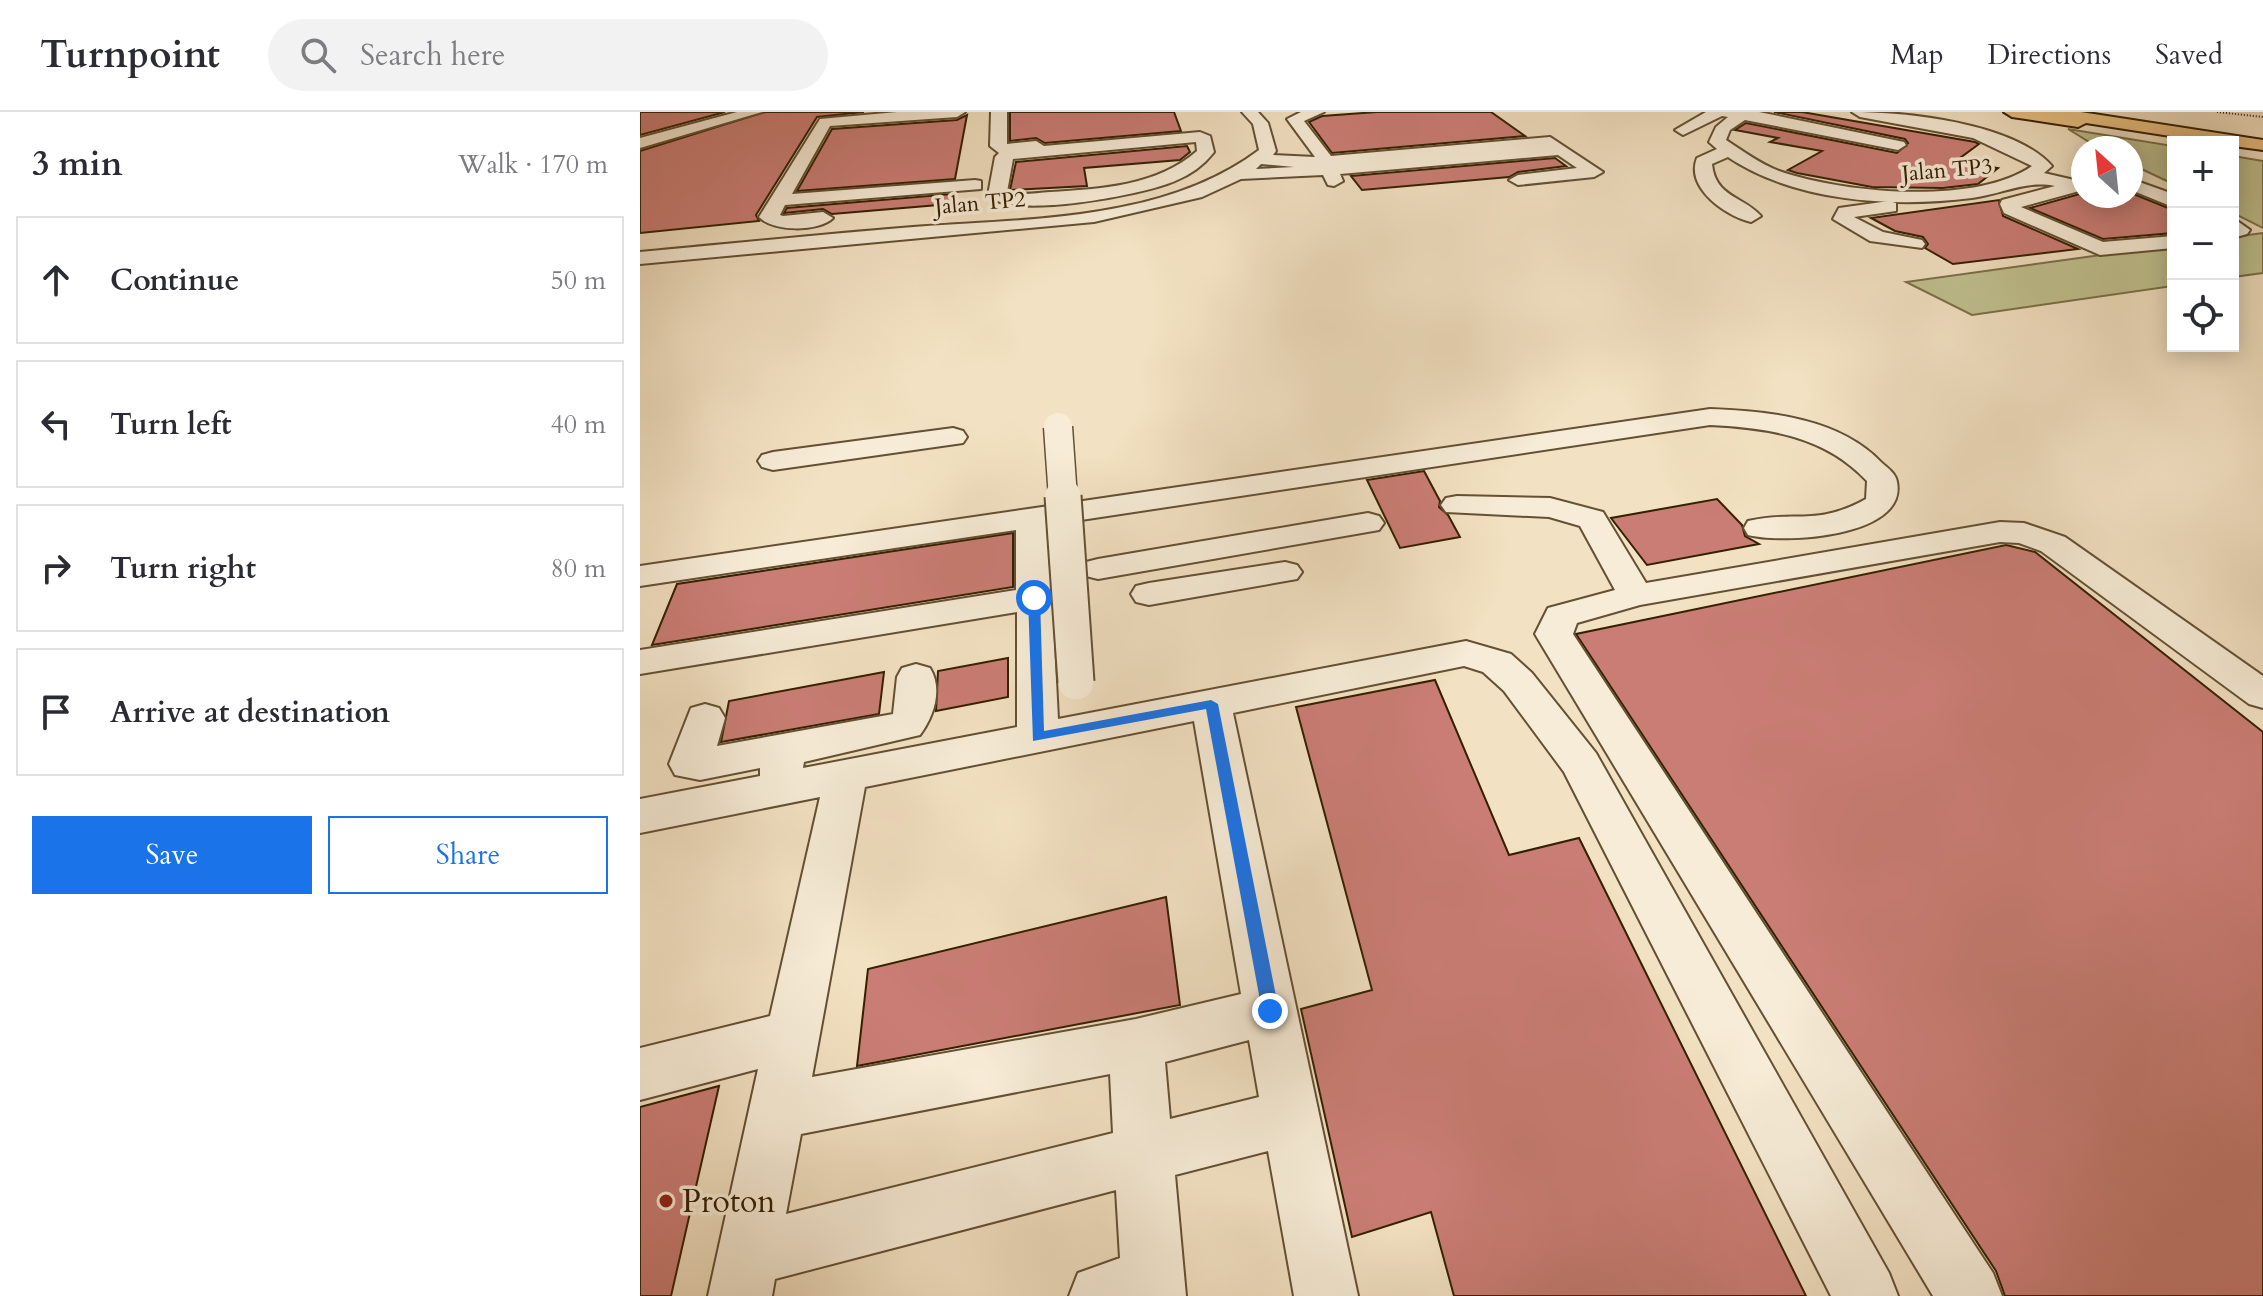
<!DOCTYPE html>
<meta charset="utf-8">
<style>
body{margin:0;font-family:Cardo,serif;background:#f2f2f3;color:#2b2b33}
.controls{position:absolute;right:24px;top:24px;display:grid;overflow:hidden;border-radius:0px;box-shadow:0 4px 20px #0003}
.controls button{width:72px;height:72px;display:grid;place-items:center;padding:0;border:0;border-bottom:2px solid #e1e1e2;background:#fff;color:#2b2b33;font:40px sans-serif}
.compass{position:absolute;left:1431px;top:24px;width:72px;height:72px;border-radius:50%;background:#fff;box-shadow:0 4px 20px #0003;rotate:333deg}
.stop{position:absolute;width:24px;height:24px;margin:-18px;border:6px solid #1a73e8;border-radius:50%;background:#fff}
.stop.end{background:#1a73e8;border-color:#fff;box-shadow:0 2px 8px #0008}
.list{margin:0;padding:0;list-style:none}
h2{display:flex;justify-content:space-between;align-items:center;height:104px;margin:0;padding:0 32px;font-size:34px}
h2 small{font-size:26px;font-weight:400;color:#7c7c81}
.list li{display:grid;grid-template-columns:52px 1fr auto;gap:24px;align-items:center;box-sizing:border-box;height:128px;margin:0 16px 16px;padding:0 16px;border:2px solid #e1e1e2;border-radius:0px}
.list b{display:block;font-size:30px;white-space:nowrap}
.list em{font-size:26px;font-style:normal;color:#7c7c81}
.actions{display:flex;gap:16px;padding:24px 32px}
.actions a{flex:1;padding:18px 0;border:2px solid #1a73e8;border-radius:0px;text-align:center;font-size:28px;color:#1a73e8}
.actions .main{background:#1a73e8;color:#fff}
.icon{flex:none;width:44px;height:44px;fill:none;stroke:currentColor;stroke-width:2;stroke-linecap:round;stroke-linejoin:round}
.map{position:relative;flex:none;width:1623px;height:1184px;overflow:hidden}
header{display:flex;align-items:center;gap:48px;box-sizing:border-box;height:112px;padding:0 40px;background:#fff;border-bottom:2px solid #e1e1e2}
header strong{font-size:38px}
nav{display:flex;gap:44px;margin-inline-start:auto;font-size:28px}
.search{width:560px;height:72px;background:#f2f2f3;display:flex;align-items:center;gap:20px;box-sizing:border-box;padding:0 28px;border-radius:44px;color:#7c7c81;font-size:30px}
main{display:flex}
aside{flex:1;background:#fff}
.map>svg:first-child{display:block}
</style>
<header>
<strong>Turnpoint</strong>
<div class="search"><svg class="icon" aria-label="search" viewBox="0 0 24 24"><circle cx="10" cy="10" r="6"/><path d="M15 15l6 6"/></svg>Search here</div>
<nav><a>Map</a><a>Directions</a><a>Saved</a></nav>
</header>
<main>
<aside>
<h2>3 min<small>Walk · 170 m</small></h2>
<ul class="list">
<li><svg class="icon" aria-label="ahead" viewBox="0 0 24 24"><path d="M12 20V5M6 11l6-6 6 6"/></svg><div><b>Continue</b></div><em>50 m</em></li>
<li><svg class="icon" aria-label="left" viewBox="0 0 24 24"><path d="M17 20v-9H6M10 6l-5 5 5 5"/></svg><div><b>Turn left</b></div><em>40 m</em></li>
<li><svg class="icon" aria-label="right" viewBox="0 0 24 24"><path d="M7 20v-9h11M14 6l5 5-5 5"/></svg><div><b>Turn right</b></div><em>80 m</em></li>
<li><svg class="icon" aria-label="arrive" viewBox="0 0 24 24"><path d="M6 21V4h12l-3 4 3 4H6"/></svg><div><b>Arrive at destination</b></div></li>
</ul>
<div class="actions"><a class="main">Save</a><a>Share</a></div>
</aside>
<div class="map">
<svg width="1623" height="1184" viewBox="0 0 1623 1184">
<rect width="100%" height="100%" fill="#f2e1c2"/>
<filter id="stains"><feTurbulence type="fractalNoise" baseFrequency=".0025" numOctaves="4"/><feColorMatrix values="0 0 0 0 .2 0 0 0 0 .09 0 0 0 0 .02 0 0 0 .5 -.17"/></filter>
<radialGradient id="worn" r=".72"><stop offset=".6" stop-color="#630" stop-opacity="0"/><stop offset="1" stop-color="#630" stop-opacity=".3"/></radialGradient>
<g fill="#c0c18f" stroke="#7a7048" stroke-width="2">
<polygon points="1428,17 1533,34 1533,72 1491,52 1491,36 1459,36"/>
<polygon points="1593,44 1623,49 1623,116 1593,101"/>
<polygon points="1623,121 1623,161 1593,165 1593,125"/>
<polygon points="1533,133 1533,174 1332,203 1266,170"/>
</g>
<g fill="#ca7d75" stroke="#342002" stroke-width="2">
<polygon points="0,0 85,0 0,23"/>
<polygon points="125,0 224,0 177,5 116,103 119,109 0,121 0,39"/>
<polygon points="370,0 534,0 541,19 405,31 396,26 370,29"/>
<polygon points="737,0 851,0 885,24 692,41 669,10 682,4"/>
<polygon points="1134,0 1162,0 1335,30 1339,32 1316,49 1358,56 1338,72 1303,76 1232,75 1157,61 1148,58 1182,39 1130,30 1138,26 1095,18 1106,11 1257,41 1268,31 1265,27"/>
<polygon points="327,3 315,67 157,79 192,17 317,8"/>
<polygon points="547,34 550,40 540,48 444,56 447,74 370,78 376,50"/>
<polygon points="915,46 926,54 878,60 869,65 722,78 711,64"/>
<polygon points="1443,81 1443,84 1491,81 1533,98 1533,121 1463,127 1390,96"/>
<polygon points="312,82 310,92 192,102 183,97 144,101 147,96"/>
<polygon points="1359,88 1363,104 1438,137 1313,152 1285,136 1288,132 1283,125 1255,119 1231,106"/>
<polygon points="784,359 800,389 799,395 808,403 820,425 760,436 727,368"/>
<polygon points="1077,387 1102,413 1105,424 1119,432 1007,453 971,406"/>
<polygon points="373,421 373,475 12,533 37,472"/>
<polygon points="1366,433 1395,440 1623,620 1623,1184 1365,1184 1356,1159 936,522"/>
<polygon points="368,546 368,585 296,599 298,559"/>
<polygon points="244,560 239,602 81,630 89,589"/>
<polygon points="795,568 869,743 939,726 1166,1184 814,1184 791,1100 712,1125 661,897 732,878 656,595"/>
<polygon points="526,785 540,893 217,954 228,857"/>
<polygon points="79,974 31,1184 0,1184 0,995"/>
</g>
<g fill="none" stroke-linecap="round" stroke-linejoin="round">
<defs>
<g id="minor">
<polygon points="97,0 122,0 0,36 0,26"/>
<path d="M257 0H325L317 5 190 14 152 82 335 68 341 69V77L145 93 140 103 143 104 183 100 193 106C179 120 133 120 119 105L180 7Z"/>
<path d="M351 0H367V32L396 29 404 34 560 20 570 24 574 40C564 53 550 63 535 69 504 83 370 108 348 83L355 45 359 41 350 34ZM556 30 557 39C517 74 461 77 410 80 396 81 380 84 367 80L373 47Z"/>
<path d="M602 0H618L628 11 636 39 633 43 675 45 647 7 661 0H684L664 9 691 44 910 25 963 60 954 65 878 73 869 68 878 63 937 56 918 43 700 62 703 69 694 74 688 73 683 63 601 67 562 85 454 110 0 152V140C87 132 174 123 261 116 380 106 520 112 619 38L613 12ZM621 52 654 55 616 57Z"/>
<path d="M1066 0H1119L1264 30 1266 33 1258 38 1105 8 1090 18 1086 28C1103 39 1120 52 1139 59 1202 81 1335 94 1392 54L1333 26 1220 5 1212 0C1267 0 1374 11 1412 54L1404 61 1443 70V78L1381 95 1463 130 1533 124V136L1460 143 1364 101 1360 92 1362 88 1415 74C1386 68 1363 82 1332 86 1253 96 1155 90 1088 45L1072 52C1075 85 1103 84 1121 104L1111 110C1086 104 1045 76 1057 46L1077 37 1069 30 1076 15 1088 5 1082 4 1043 23 1035 18Z"/>
<polygon points="1491,67 1533,82 1533,95 1491,78"/>
<polygon points="1249,89 1256,91 1256,99 1214,105 1243,120 1282,128 1285,132 1282,136 1230,129 1193,107 1199,96"/>
<polygon points="1593,106 1610,118 1607,122 1593,126"/>
<path d="M1070 297C1128 299 1200 306 1242 351 1248 356 1256 362 1257 370 1268 425 1144 432 1108 423L1104 416 1108 409C1155 398 1175 415 1226 387L1227 369C1185 324 1129 316 1070 313L408 413 418 607 826 529 871 542 892 561 956 641 1249 1161 1258 1184H1191L924 660 864 579 843 560 824 554 593 601 718 1184H654L628 1039 535 1063 546 1184H429L438 1161 480 1146 476 1078 135 1167 132 1184H68L118 957 0 988V936L130 904 180 685 0 721V687L120 664V656L60 668 35 663 29 652 51 596 65 592 79 596 85 606 77 634 253 602 257 565 262 556 276 552 290 556C303 577 294 604 280 623L164 650 163 656 377 615V500L0 562V538L376 478V418L0 474V454ZM554 609 601 882 496 907 172 965 225 675ZM609 928 619 985 530 1007 525 950ZM470 962 473 1021 146 1102 161 1022Z"/>
<polygon points="313,316 323,319 327,325 323,331 133,358 122,355 118,349 122,343 133,340"/>
<polygon points="817,384 910,386 963,400 1006,471 1360,410 1384,411 1425,425 1623,564 1623,596 1609,592 1401,439 1379,431 1360,430 1000,493 937,511 933,522 1353,1161 1362,1184 1293,1184 895,522 908,496 975,478 940,414 909,405 806,400 801,393 806,386"/>
<polygon points="728,401 739,404 744,411 739,418 458,467 446,464 441,457 446,450 458,447"/>
<polygon points="645,450 657,453 662,460 657,467 509,493 496,490 491,482 496,474 509,471"/>
</g>
<polygon id="highway" points="1364,0 1441,0 1623,28 1623,38 1593,34 1593,30 1569,30 1446,11 1438,15 1372,5"/>
</defs>
<use href="#minor" stroke="#645032" stroke-width="4"/>
<use href="#highway" stroke="#342002" stroke-width="4"/>
<polyline stroke="#342002" stroke-width="2" stroke-dasharray="1 2" stroke-linecap="butt" points="1577,0 1623,5"/>
<use href="#minor" fill="#f7ecd7" fill-rule="evenodd"/>
<use href="#highway" fill="#e9c081" fill-rule="evenodd"/>
<defs>
<polyline id="minor-bridge-far1" points="418,315 423,386"/>
<polyline id="minor-bridge" points="423,384 436,570"/>
</defs>
<use href="#minor-bridge-far1" stroke="#645032" stroke-width="31" stroke-linecap="butt"/>
<use href="#minor-bridge" stroke="#645032" stroke-width="39" stroke-linecap="butt"/>
<use href="#minor-bridge-far1" stroke="#f7ecd7" stroke-width="28"/>
<use href="#minor-bridge" stroke="#f7ecd7" stroke-width="35"/>
</g>
<polygon fill="#1a73e8" points="394,483 400,486 404,619 571,588 578,592 639,899 636,904 630,907 622,899 566,597 393,629 388,486"/>
<circle fill="#8f2418" stroke="#f7ecd7" stroke-width="3" cx="26" cy="1089" r="8"/>
<g text-anchor="middle" stroke-width="7" stroke-linejoin="round" paint-order="stroke">
<g font-size="22" fill="#342002" stroke="#f7ecd7">
<text transform="translate(1307 57) rotate(-5)" y="8">Jalan TP3</text>
<text transform="translate(340 90) rotate(-5)" y="8">Jalan TP2</text>
</g>
<g font-size="32" fill="#342002" stroke="#f7ecd7" text-anchor="start">
<text x="42" y="1100">Proton</text>
</g>
</g>
<rect width="100%" height="100%" filter="url(#stains)"/>
<rect width="100%" height="100%" fill="url(#worn)"/>
</svg>
<div class="controls">
<button>+</button>
<button>−</button>
<button><svg class="icon" aria-label="locate" viewBox="0 0 24 24"><circle cx="12" cy="12" r="6"/><path d="M12 2v4M12 18v4M2 12h4M18 12h4"/></svg></button>
</div>
<svg class="compass" viewBox="-18 -18 36 36"><path d="M0-13l5 13h-10z" fill="#e53935"/><path d="M0 13l5-13h-10z" fill="#7c7c81"/></svg>
<div class="stop" style="left:394px;top:486px"></div>
<div class="stop end" style="left:630px;top:899px"></div>
</div>
</main>
